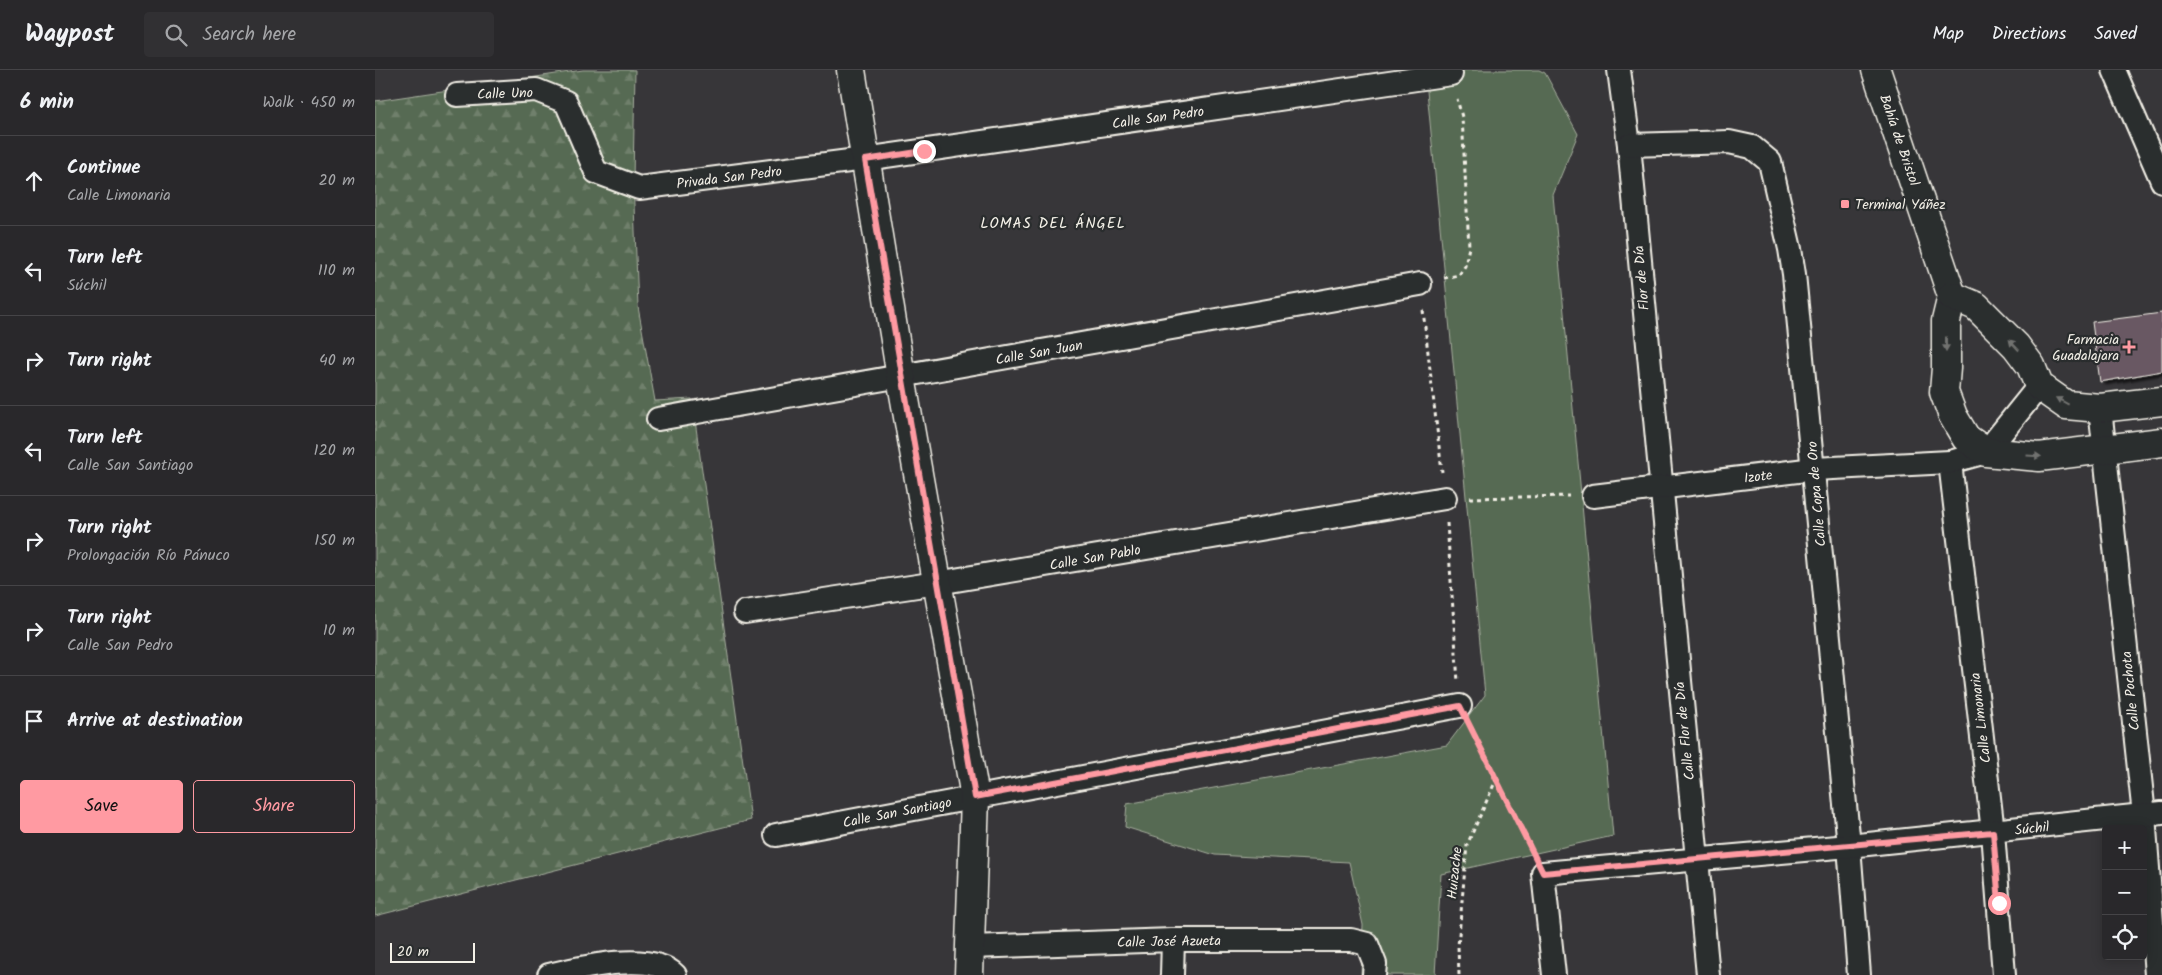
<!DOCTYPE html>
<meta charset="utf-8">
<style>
body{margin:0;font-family:Kalam,sans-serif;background:#313033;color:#f1f3f6}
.controls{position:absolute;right:15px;bottom:15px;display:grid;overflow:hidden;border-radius:5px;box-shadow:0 2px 12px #0003}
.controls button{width:45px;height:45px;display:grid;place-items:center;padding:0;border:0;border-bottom:1px solid #454447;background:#29282b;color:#f1f3f6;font:25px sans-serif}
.scale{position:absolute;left:15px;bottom:12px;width:85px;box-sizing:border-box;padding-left:5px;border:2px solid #f4f1e8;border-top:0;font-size:14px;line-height:18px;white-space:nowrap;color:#f4f1e8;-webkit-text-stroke:4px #2a2d2e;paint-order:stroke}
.stop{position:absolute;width:15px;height:15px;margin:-11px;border:4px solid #ff9aa2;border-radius:50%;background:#fff}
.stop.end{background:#ff9aa2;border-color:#fff;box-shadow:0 1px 5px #0008}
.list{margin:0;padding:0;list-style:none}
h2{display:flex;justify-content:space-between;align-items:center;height:65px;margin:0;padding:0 20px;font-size:21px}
h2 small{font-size:16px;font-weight:400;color:#a5a6a9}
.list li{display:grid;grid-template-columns:32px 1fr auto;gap:15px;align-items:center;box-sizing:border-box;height:90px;padding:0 20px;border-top:1px solid #454447}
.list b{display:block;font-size:19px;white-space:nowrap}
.list p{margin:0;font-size:16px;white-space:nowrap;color:#a5a6a9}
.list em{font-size:16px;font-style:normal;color:#a5a6a9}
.actions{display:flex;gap:10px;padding:15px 20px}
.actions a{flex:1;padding:11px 0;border:1px solid #ff9aa2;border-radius:5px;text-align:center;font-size:18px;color:#ff9aa2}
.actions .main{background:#ff9aa2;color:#111}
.icon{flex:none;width:28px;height:28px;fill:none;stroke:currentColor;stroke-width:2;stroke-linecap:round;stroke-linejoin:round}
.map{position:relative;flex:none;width:1787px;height:905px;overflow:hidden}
header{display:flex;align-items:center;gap:30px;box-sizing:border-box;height:70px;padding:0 25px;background:#29282b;border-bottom:1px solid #454447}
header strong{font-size:24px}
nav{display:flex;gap:28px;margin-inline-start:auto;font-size:18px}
.search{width:350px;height:45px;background:#313033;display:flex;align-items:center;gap:12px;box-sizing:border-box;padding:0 18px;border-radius:5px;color:#a5a6a9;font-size:19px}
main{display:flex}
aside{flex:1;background:#29282b}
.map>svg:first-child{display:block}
</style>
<header>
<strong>Waypost</strong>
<div class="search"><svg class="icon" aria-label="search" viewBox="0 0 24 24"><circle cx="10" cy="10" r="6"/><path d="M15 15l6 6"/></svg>Search here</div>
<nav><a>Map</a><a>Directions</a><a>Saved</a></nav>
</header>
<main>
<aside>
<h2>6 min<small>Walk · 450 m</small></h2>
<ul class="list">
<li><svg class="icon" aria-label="ahead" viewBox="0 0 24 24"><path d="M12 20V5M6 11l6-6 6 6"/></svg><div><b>Continue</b><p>Calle Limonaria</p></div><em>20 m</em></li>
<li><svg class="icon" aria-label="left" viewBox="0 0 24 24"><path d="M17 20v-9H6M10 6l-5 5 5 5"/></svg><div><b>Turn left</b><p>Súchil</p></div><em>110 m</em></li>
<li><svg class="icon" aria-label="right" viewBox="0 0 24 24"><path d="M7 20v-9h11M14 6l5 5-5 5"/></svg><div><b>Turn right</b></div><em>40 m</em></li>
<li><svg class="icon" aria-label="left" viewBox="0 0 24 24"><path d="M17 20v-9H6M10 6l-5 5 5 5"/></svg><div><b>Turn left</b><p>Calle San Santiago</p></div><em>120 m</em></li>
<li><svg class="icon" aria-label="right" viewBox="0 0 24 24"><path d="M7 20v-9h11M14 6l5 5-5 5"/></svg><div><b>Turn right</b><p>Prolongación Río Pánuco</p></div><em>150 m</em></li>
<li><svg class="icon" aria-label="right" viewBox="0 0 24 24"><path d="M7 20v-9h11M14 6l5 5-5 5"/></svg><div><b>Turn right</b><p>Calle San Pedro</p></div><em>10 m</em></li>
<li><svg class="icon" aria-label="arrive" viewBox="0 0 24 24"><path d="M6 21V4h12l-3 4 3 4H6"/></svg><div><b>Arrive at destination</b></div></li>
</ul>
<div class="actions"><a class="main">Save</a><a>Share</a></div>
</aside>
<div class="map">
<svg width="1787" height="905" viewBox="0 0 1787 905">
<defs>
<pattern id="forest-firs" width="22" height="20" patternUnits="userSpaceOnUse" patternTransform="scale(1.25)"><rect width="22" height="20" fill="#576a53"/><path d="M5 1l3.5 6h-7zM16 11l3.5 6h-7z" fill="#70806c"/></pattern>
<filter id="shadow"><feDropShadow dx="5.5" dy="3" stdDeviation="1" flood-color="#0009"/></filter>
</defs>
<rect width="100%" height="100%" fill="#373639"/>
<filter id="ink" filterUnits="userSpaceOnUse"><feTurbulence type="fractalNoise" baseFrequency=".02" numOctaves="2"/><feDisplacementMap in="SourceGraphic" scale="10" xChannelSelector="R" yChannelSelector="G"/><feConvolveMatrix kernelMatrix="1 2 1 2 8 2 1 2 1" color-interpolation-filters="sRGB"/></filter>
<g filter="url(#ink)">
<polygon fill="#576a53" stroke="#a6ae9e" points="1050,0 1164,0 1170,3 1203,64 1178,125 1238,766 1066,804 1060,905 986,905 988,855 974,792 840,785 750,757 752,734 1072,675 1110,625"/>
<polygon fill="url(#forest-firs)" stroke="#a6ae9e" points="208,0 260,0 258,110 263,237 280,331 317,329 376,750 0,846 0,31"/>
<polygon fill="#695963" stroke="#f4f1e8" filter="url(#shadow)" points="1787,243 1787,301 1725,312 1717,252"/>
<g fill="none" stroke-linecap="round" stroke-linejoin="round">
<defs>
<g id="minor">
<polyline points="1244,0 1254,75 1333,905"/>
<polyline points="1739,0 1787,111"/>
<polyline points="82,25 161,20 191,32 221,102 264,118 490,89 1076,4"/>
<polyline points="1254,75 1354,72 1377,77 1395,92 1415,179 1419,204 1474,776 1484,905"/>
<polyline points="1725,338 1769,745 1781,905"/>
<polyline points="283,349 1045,214"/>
<polyline points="1575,392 1618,762 1629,905"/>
<polyline points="1218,426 1439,399 1575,392 1611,382 1664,316"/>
<polyline points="370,542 562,513 1070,428"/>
<polyline points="401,765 1085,636"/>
<polyline points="596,877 798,870 976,870 992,874 1000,894 999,905"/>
<path d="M174 905C204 898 276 880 300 905"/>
<polyline points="797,905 798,870"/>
<polyline points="1179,905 1168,803 1474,776 1787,743"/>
</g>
<g id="tertiary">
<polyline points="476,0 526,307 600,727 594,905"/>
<polyline points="1501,0 1577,226 1571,251 1571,298 1569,322 1578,346 1591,368 1611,382 1664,387 1787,372"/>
<polyline points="1577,226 1601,236 1641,276 1656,296 1664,316 1691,335 1725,338 1787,331"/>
</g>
</defs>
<use href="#minor" stroke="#f4f1e8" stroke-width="26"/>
<use href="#tertiary" stroke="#f4f1e8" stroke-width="31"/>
<g stroke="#f4f1e8" stroke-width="3" stroke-dasharray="4 4" stroke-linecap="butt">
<polyline points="1069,208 1084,205 1090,196 1094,177 1087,47 1082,29"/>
<polyline points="1048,240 1067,402"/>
<polyline points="1095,428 1194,426"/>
<polyline points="1072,453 1083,612"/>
<polyline points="1096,658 1157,780"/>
<polyline points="1084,905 1083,876 1092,775 1121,710"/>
</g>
<use href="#minor" stroke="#2a2d2e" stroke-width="22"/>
<use href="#tertiary" stroke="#2a2d2e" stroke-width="28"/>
</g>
<defs><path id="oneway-solid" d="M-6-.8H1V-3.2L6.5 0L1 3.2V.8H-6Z" transform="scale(1.25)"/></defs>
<g fill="#71726f">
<use href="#oneway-solid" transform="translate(1571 274) rotate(90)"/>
<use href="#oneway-solid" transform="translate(1639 275) rotate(-133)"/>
<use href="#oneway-solid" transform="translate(1687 331) rotate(-152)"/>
<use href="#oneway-solid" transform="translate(1659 386) rotate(3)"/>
</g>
</g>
<g fill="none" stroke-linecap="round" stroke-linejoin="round" filter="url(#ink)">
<polyline stroke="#ff9aa2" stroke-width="6" points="549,81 490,90 600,727 1085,636 1168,803 1618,762 1624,833"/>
</g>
<g fill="#ff9aa2" stroke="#2a2d2e" stroke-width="2">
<rect x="1465" y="129" width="10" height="10" rx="2.5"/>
<path d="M1751.5 269.5h5v5h5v5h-5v5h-5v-5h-5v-5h5z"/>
</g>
<g text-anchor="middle" stroke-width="4.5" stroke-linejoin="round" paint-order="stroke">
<g font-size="14" fill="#f4f1e8" stroke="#2a2d2e">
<text transform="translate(130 23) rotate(-2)" y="5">Calle Uno</text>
<text transform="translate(783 47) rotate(-8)" y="5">Calle San Pedro</text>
<text transform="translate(1525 70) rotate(71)" y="5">Bahía de Bristol</text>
<text transform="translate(354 107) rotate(-7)" y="5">Privada San Pedro</text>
<text transform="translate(1266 208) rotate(-95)" y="5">Flor de Día</text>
<text transform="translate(664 282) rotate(-10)" y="5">Calle San Juan</text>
<text transform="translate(1383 406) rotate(-7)" y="5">Izote</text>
<text transform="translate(1441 424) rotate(-95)" y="5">Calle Copa de Oro</text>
<text transform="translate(720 487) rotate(-10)" y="5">Calle San Pablo</text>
<text transform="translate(1755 621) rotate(-96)" y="5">Calle Pochota</text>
<text transform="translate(1605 648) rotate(-97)" y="5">Calle Limonaria</text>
<text transform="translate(1309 661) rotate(-96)" y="5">Calle Flor de Día</text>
<text transform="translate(522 742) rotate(-11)" y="5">Calle San Santiago</text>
<text transform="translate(1657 758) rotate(-6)" y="5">Súchil</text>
<text transform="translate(1079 803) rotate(-84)" y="5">Huizache</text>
<text transform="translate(794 871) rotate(-1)" y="5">Calle José Azueta</text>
</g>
<g font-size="14" fill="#f4f1e8" stroke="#2a2d2e" text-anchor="start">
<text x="1480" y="139">Terminal Yáñez</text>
<text x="1744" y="274" text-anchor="end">Farmacia<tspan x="1744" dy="16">Guadalajara</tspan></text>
</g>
<g font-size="15" letter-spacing="1" fill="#f4f1e8" stroke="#2a2d2e">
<text x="678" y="158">LOMAS DEL ÁNGEL</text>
</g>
</g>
</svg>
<div class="controls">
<button>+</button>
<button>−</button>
<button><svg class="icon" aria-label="locate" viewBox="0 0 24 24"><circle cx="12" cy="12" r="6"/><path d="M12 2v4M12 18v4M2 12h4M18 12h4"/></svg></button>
</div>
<div class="scale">20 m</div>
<div class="stop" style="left:1624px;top:833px"></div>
<div class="stop end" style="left:549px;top:81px"></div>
</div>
</main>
